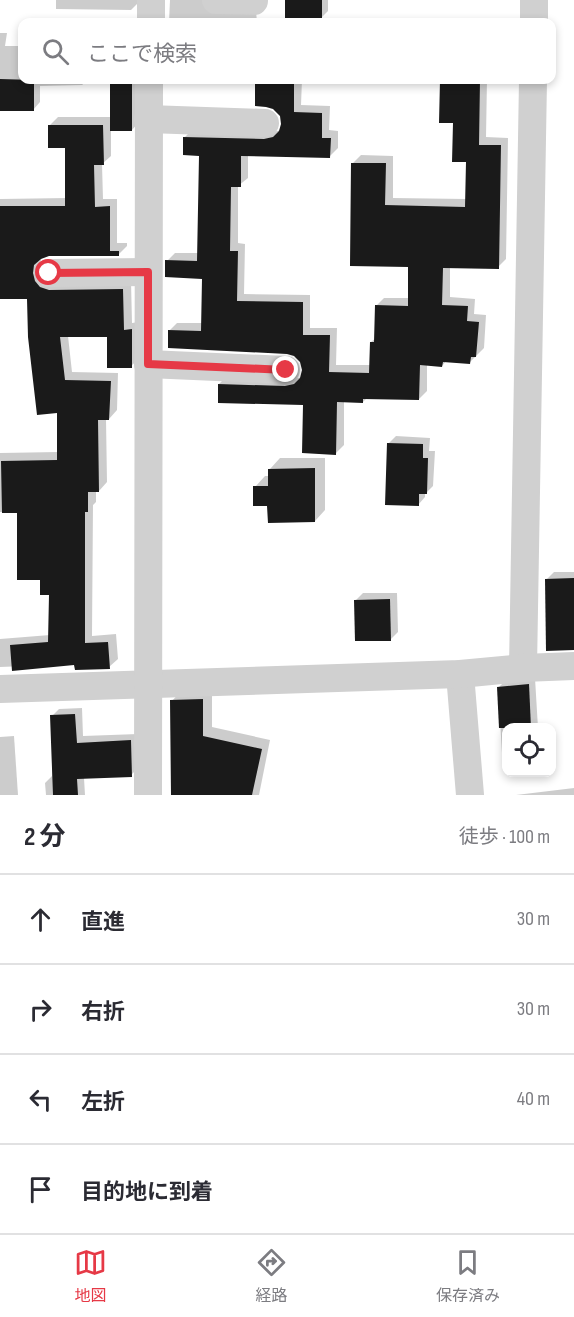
<!DOCTYPE html>
<html lang="ja">
<meta charset="utf-8">
<style>
body{margin:0;font-family:"Sofia Sans Condensed","Noto Sans JP",sans-serif;background:#f2f2f3;color:#2b2b33}
.controls{position:absolute;right:18px;bottom:18px;display:grid;overflow:hidden;border-radius:12px;box-shadow:0 3px 9px #0003}
.controls button{width:54px;height:54px;display:grid;place-items:center;padding:0;border:0;border-bottom:2px solid #e1e1e2;background:#fff;color:#2b2b33;font:30px sans-serif}
.stop{position:absolute;width:18px;height:18px;margin:-14px;border:4px solid #e63946;border-radius:50%;background:#fff}
.stop.end{background:#e63946;border-color:#fff;box-shadow:0 2px 6px #0008}
.list{margin:0;padding:0;list-style:none}
h2{display:flex;justify-content:space-between;align-items:center;height:78px;margin:0;padding:0 24px;font-size:26px}
h2 small{font-size:20px;font-weight:400;color:#7c7c81}
.list li{display:grid;grid-template-columns:39px 1fr auto;gap:18px;align-items:center;box-sizing:border-box;height:90px;padding:0 24px;border-top:2px solid #e1e1e2}
.list b{display:block;font-size:22px;white-space:nowrap}
.list em{font-size:20px;font-style:normal;color:#7c7c81}
.icon{flex:none;width:33px;height:33px;fill:none;stroke:currentColor;stroke-width:2;stroke-linecap:round;stroke-linejoin:round}
.map{position:relative;flex:none;width:574px;height:795px;overflow:hidden}
.search{position:absolute;background:#fff;box-shadow:0 3px 9px #0003;left:18px;right:18px;top:18px;height:66px;display:flex;align-items:center;gap:15px;box-sizing:border-box;padding:0 21px;border-radius:12px;color:#7c7c81;font-size:22px}
.sheet{height:438px;background:#fff}
nav{display:flex;justify-content:space-around;align-items:center;box-sizing:border-box;height:84px;border-top:2px solid #e1e1e2;background:#fff;font-size:16px;color:#7c7c81}
nav a{display:grid;justify-items:center;gap:3px}
nav .on{color:#e63946}
.map>svg:first-child{display:block}
</style>
<div class="map">
<svg width="574" height="795" viewBox="0 0 574 795">
<rect width="100%" height="100%" fill="#fff"/>
<g fill="#0003">
<polygon points="56,0 138,0 138,3 131,10 56,9"/>
<polygon points="170,0 208,0 256,11 257,22 169,22"/>
<polygon points="286,0 328,0 328,11 322,17"/>
<polygon points="0,33 7,33 5,46 22,46 22,80 88,80 82,85 40,86 40,102 33,110 0,110"/>
<polygon points="115,80 138,80 138,123 132,130 111,130 111,156 102,164 103,199 117,199 117,243 127,243 127,246 119,254 48,255 42,257 40,263 131,281 132,323 139,322 140,358 131,366 108,335 68,336 72,372 118,373 117,410 109,419 106,419 107,482 99,491 96,491 96,502 93,505 92,636 116,634 118,659 109,667 76,664 0,667 0,639 50,635 50,594 41,578 19,512 0,512 0,453 58,452 58,411 29,297 0,297 0,199 67,198 66,147 49,126 58,117 112,117 111,83"/>
<polygon points="257,80 302,80 301,105 330,106 329,130 338,131 338,148 330,156 248,155 248,178 238,186 238,243 245,244 244,294 310,295 310,328 337,328 336,365 371,365 371,342 376,338 376,306 384,298 410,298 410,266 353,163 361,155 393,156 393,198 467,199 468,161 455,122 440,122 441,80 487,80 486,137 508,138 506,259 498,267 450,266 450,297 475,299 474,314 486,315 484,348 470,362 447,360 442,366 427,364 427,391 419,399 367,398 363,402 344,401 344,445 336,453 304,403 219,384 227,376 294,379 302,377 304,370 302,361 295,355 169,331 177,323 202,323 203,277 167,261 175,253 199,253 200,154 185,137 193,129 273,132 281,130 281,115 274,107 256,105"/>
<polygon points="396,436 430,438 429,451 435,451 433,486 425,494 425,497 418,505 388,444"/>
<polygon points="280,458 325,458 325,510 315,521 269,504 255,487 265,476 270,476 270,469"/>
<polygon points="554,572 574,572 574,648 547,579"/>
<polygon points="363,593 397,593 398,632 391,639 356,600"/>
<polygon points="535,678 538,728 506,728 506,753 502,753 498,688 506,680"/>
<polygon points="212,690 212,727 270,740 259,795 173,795 172,701 181,691"/>
<polygon points="82,708 83,736 138,734 138,768 131,775 84,778 85,795 46,795 45,783 52,776 52,716 59,709"/>
<polygon points="14,736 18,795 0,795 0,737"/>
<polygon points="574,788 574,795 516,795"/>
</g>
<g fill="#1a1a1a">
<rect x="285" y="0" width="37" height="19"/>
<polygon points="0,79 34,80 34,111 0,111"/>
<polygon points="255,80 294,80 294,112 322,113 322,138 331,138 330,158 241,156 241,187 231,187 230,251 238,251 237,301 303,302 303,335 330,335 329,372 369,373 370,342 374,342 375,305 408,306 408,267 350,266 351,163 386,163 385,205 465,207 466,162 452,162 453,123 439,123 440,80 480,80 479,145 501,145 499,269 443,268 442,305 468,306 467,321 479,322 476,357 471,357 470,364 443,362 442,367 420,365 419,400 363,399 363,403 337,402 336,455 302,453 303,405 218,403 218,384 285,386 294,384 300,378 302,370 300,362 294,356 287,354 168,348 168,330 201,331 202,279 165,277 165,260 197,261 199,156 183,155 183,137 264,139 273,137 279,131 281,124 280,116 273,109 266,107 255,106"/>
<polygon points="132,82 132,131 110,131 110,83"/>
<polygon points="48,125 103,125 104,165 94,165 95,207 110,206 110,251 119,251 119,256 49,256 41,259 34,265 33,273 35,281 40,287 49,290 123,289 124,330 132,329 132,368 107,368 107,337 60,337 65,380 111,381 109,420 98,420 99,492 88,492 88,512 85,512 85,643 108,642 110,669 75,670 74,665 12,671 10,645 48,642 49,595 40,595 40,580 17,580 17,513 2,513 1,461 57,460 57,413 37,415 28,337 27,299 0,299 0,206 65,206 65,148 48,148"/>
<polygon points="387,443 423,444 423,458 428,458 427,494 419,494 419,506 385,505"/>
<polygon points="315,468 315,522 268,523 267,506 253,506 253,486 268,486 268,469"/>
<polygon points="574,578 574,650 546,651 545,579"/>
<polygon points="390,599 391,641 355,641 354,600"/>
<polygon points="529,684 531,728 499,728 497,687"/>
<polygon points="203,699 203,736 262,749 252,795 171,795 170,700"/>
<polygon points="75,714 77,743 131,740 132,777 77,779 78,795 53,795 50,715"/>
</g>
<g fill="none" stroke-linecap="round" stroke-linejoin="round">
<g stroke="#d0d0d0" stroke-width="28">
<polyline points="216,0 254,1"/>
<polyline points="151,22 151,0"/>
<polyline points="534,22 534,0"/>
<polyline points="148,119 265,123"/>
<polyline points="49,273 148,272"/>
<polyline points="148,364 286,370"/>
<polyline points="523,668 533,80"/>
<polyline points="460,674 470,795"/>
<polyline points="0,689 460,674 523,668 574,666"/>
<polyline points="148,795 149,80"/>
</g>
</g>
<g fill="none" stroke-linecap="round" stroke-linejoin="round">
<polyline stroke="#e63946" stroke-width="8" points="49,273 148,272 148,364 286,370"/>
</g>
</svg>
<div class="controls">
<button><svg class="icon" aria-label="locate" viewBox="0 0 24 24"><circle cx="12" cy="12" r="6"/><path d="M12 2v4M12 18v4M2 12h4M18 12h4"/></svg></button>
</div>
<div class="stop" style="left:49px;top:273px"></div>
<div class="stop end" style="left:286px;top:370px"></div>
<div class="search"><svg class="icon" aria-label="search" viewBox="0 0 24 24"><circle cx="10" cy="10" r="6"/><path d="M15 15l6 6"/></svg>ここで検索</div>
</div>
<section class="sheet">
<h2>2 分<small>徒歩 · 100 m</small></h2>
<ul class="list">
<li><svg class="icon" aria-label="ahead" viewBox="0 0 24 24"><path d="M12 20V5M6 11l6-6 6 6"/></svg><div><b>直進</b></div><em>30 m</em></li>
<li><svg class="icon" aria-label="right" viewBox="0 0 24 24"><path d="M7 20v-9h11M14 6l5 5-5 5"/></svg><div><b>右折</b></div><em>30 m</em></li>
<li><svg class="icon" aria-label="left" viewBox="0 0 24 24"><path d="M17 20v-9H6M10 6l-5 5 5 5"/></svg><div><b>左折</b></div><em>40 m</em></li>
<li><svg class="icon" aria-label="arrive" viewBox="0 0 24 24"><path d="M6 21V4h12l-3 4 3 4H6"/></svg><div><b>目的地に到着</b></div></li>
</ul>
</section>
<nav>
<a class="on"><svg class="icon" aria-label="map" viewBox="0 0 24 24"><path d="M3 6l6-2 6 2 6-2v14l-6 2-6-2-6 2zM9 4v14M15 6v14"/></svg>地図</a>
<a><svg class="icon" aria-label="directions" viewBox="0 0 24 24"><path d="M12 3l9 9-9 9-9-9zM9 14v-3h6M13 9l2 2-2 2"/></svg>経路</a>
<a><svg class="icon" aria-label="saved" viewBox="0 0 24 24"><path d="M7 4h10v16l-5-4-5 4z"/></svg>保存済み</a>
</nav>
